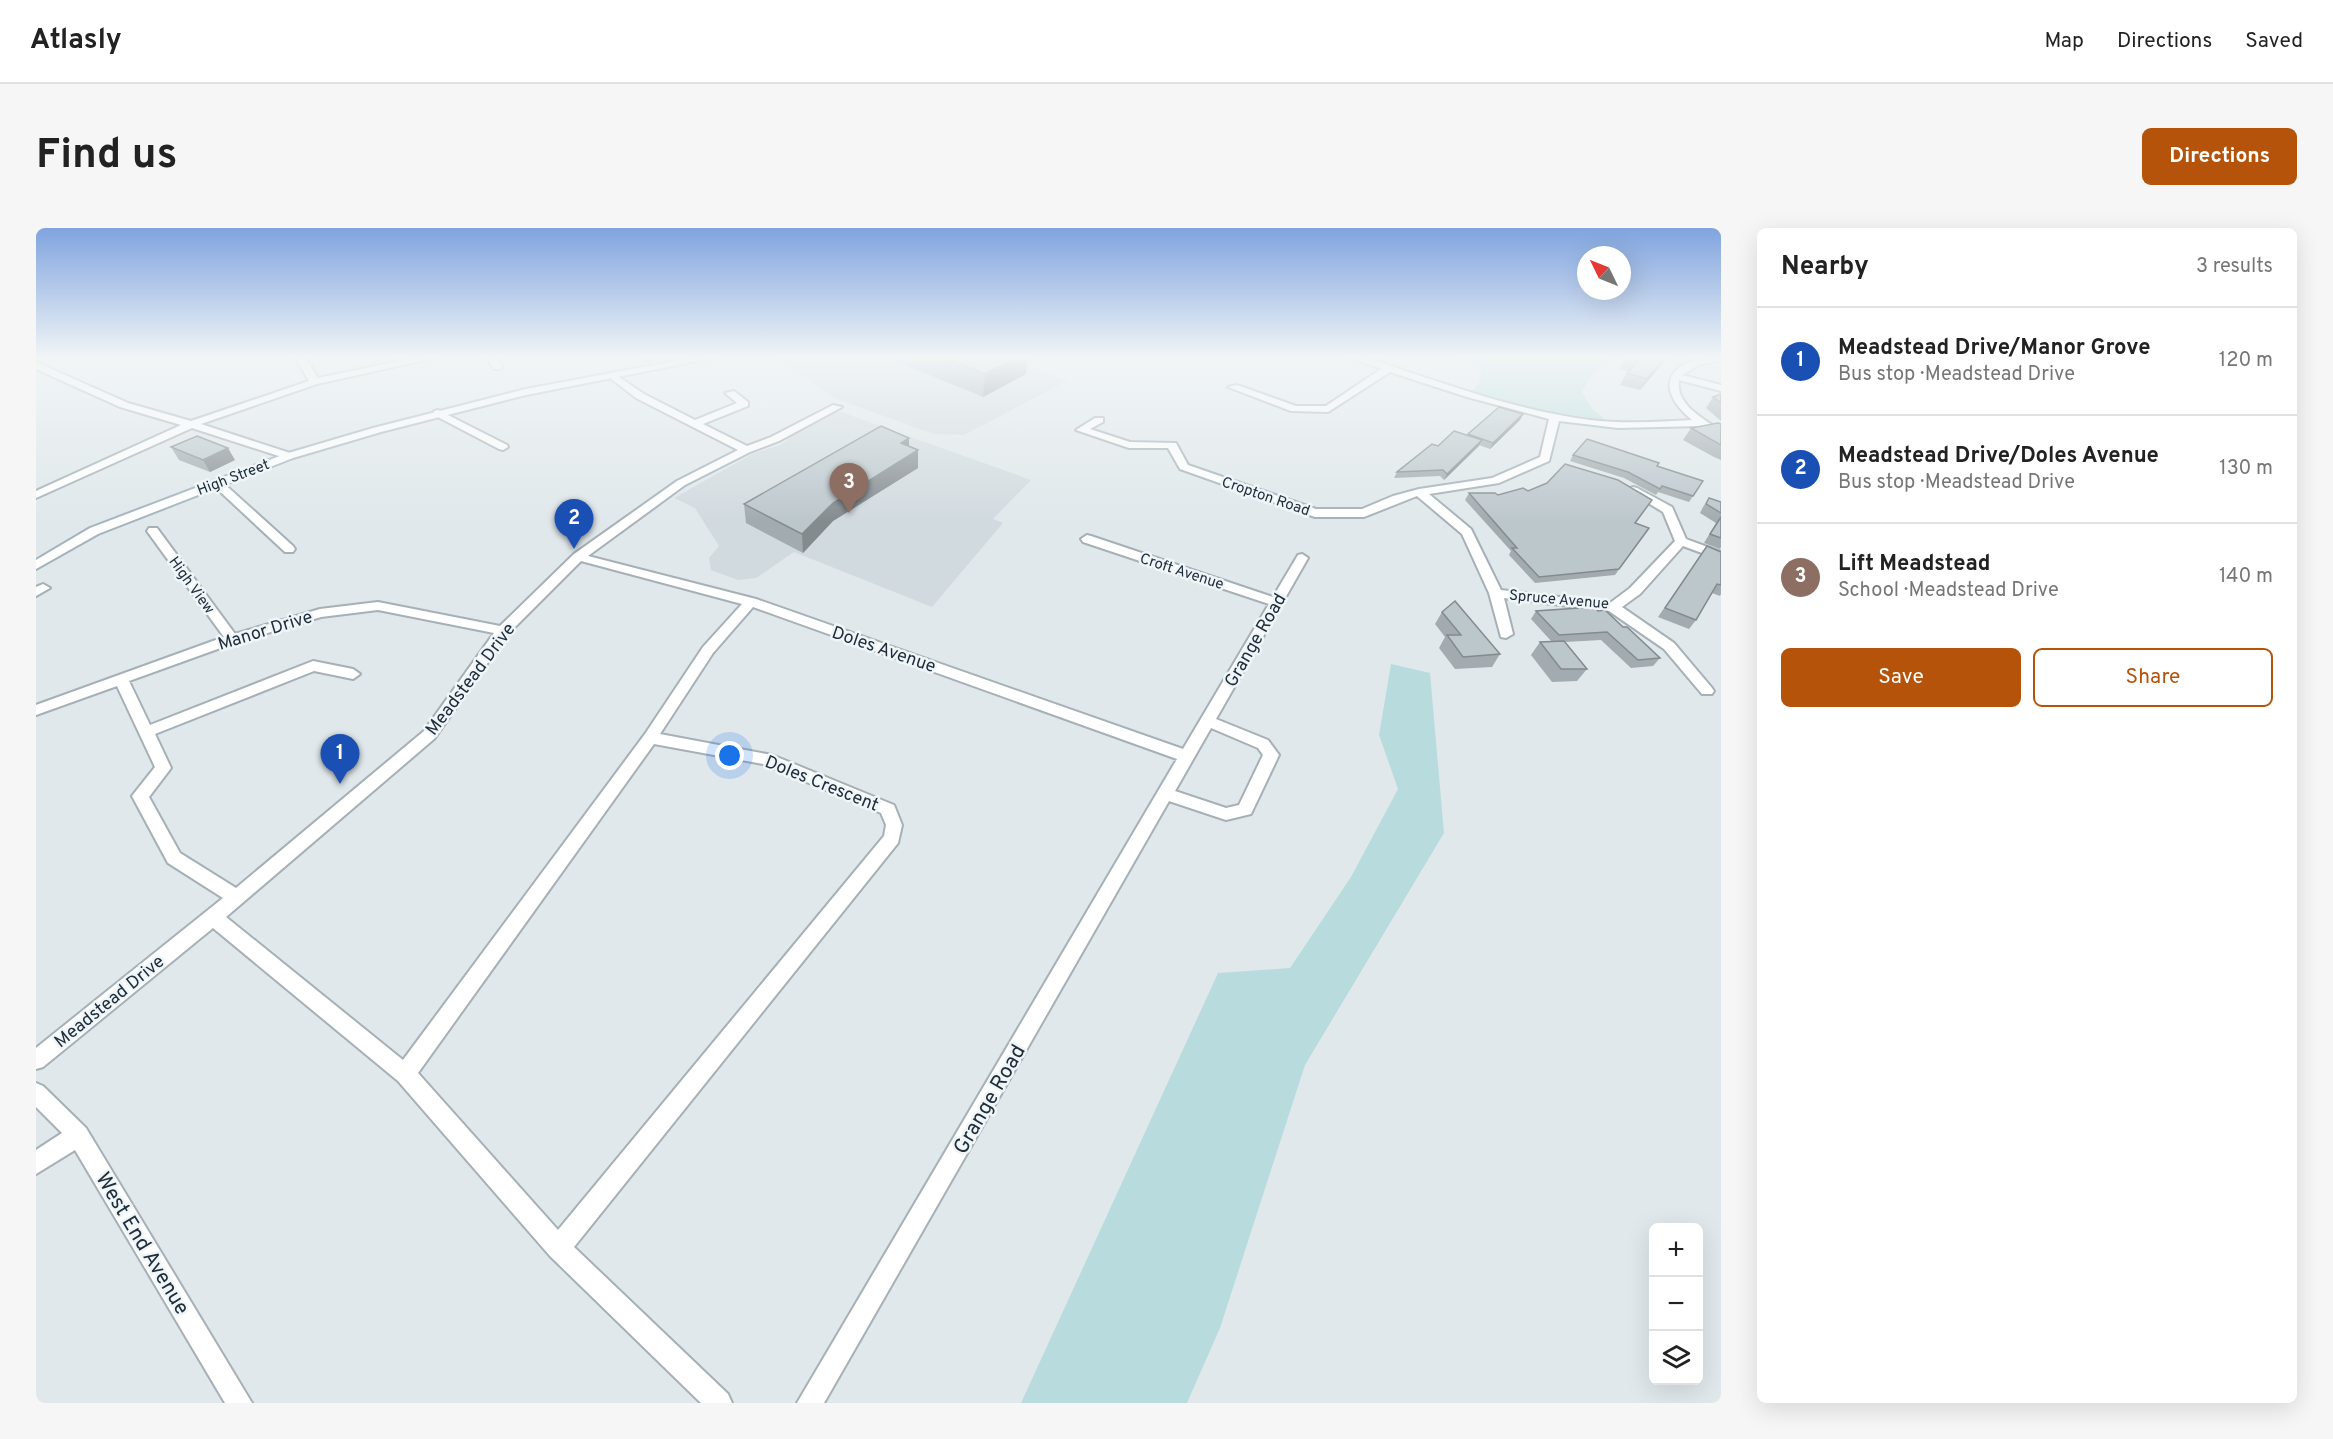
<!DOCTYPE html>
<meta charset="utf-8">
<style>
body{margin:0;font-family:Overpass,sans-serif;background:#f6f6f6;color:#222}
.controls{position:absolute;right:18px;bottom:18px;display:grid;overflow:hidden;border-radius:9px;box-shadow:0 6px 24px #0002}
.controls button{width:54px;height:54px;display:grid;place-items:center;padding:0;border:0;border-bottom:2px solid #e0e0e0;background:#fff;color:#222;font:30px sans-serif}
.compass{position:absolute;left:1541px;top:18px;width:54px;height:54px;border-radius:50%;background:#fff;box-shadow:0 6px 24px #0002;rotate:313deg}
.you{position:absolute;left:694px;top:528px;width:21px;height:21px;margin:-15px;border:4px solid #fff;border-radius:50%;background:#1a73e8;box-shadow:0 0 0 9px #1a73e833}
.badge{display:grid;place-items:center;width:39px;height:39px;border-radius:50%;background:#b45309;color:#fff;font-size:20px;font-weight:700}
.pin{position:absolute;translate:-50% -50px;filter:drop-shadow(0 2px 3px #0008)}
.pin::after{content:'';position:absolute;top:32px;width:21px;height:18px;background:inherit;clip-path:polygon(0 0,100% 0,50% 100%)}
.list{margin:0;padding:0;list-style:none}
h2{display:flex;justify-content:space-between;align-items:center;height:78px;margin:0;padding:0 24px;font-size:26px}
h2 small{font-size:20px;font-weight:400;color:#767676}
.list li{display:grid;grid-template-columns:39px 1fr auto;gap:18px;align-items:center;box-sizing:border-box;height:108px;padding:0 24px;border-top:2px solid #e0e0e0}
.list b{display:block;font-size:22px;white-space:nowrap}
.list p{margin:0;font-size:20px;white-space:nowrap;color:#767676}
.list em{font-size:20px;font-style:normal;color:#767676}
.actions{display:flex;gap:12px;padding:18px 24px}
.actions a{flex:1;padding:14px 0;border:2px solid #b45309;border-radius:9px;text-align:center;font-size:21px;color:#b45309}
.actions .main{background:#b45309;color:#fff}
.icon{flex:none;width:33px;height:33px;fill:none;stroke:currentColor;stroke-width:2;stroke-linecap:round;stroke-linejoin:round}
.map{position:relative;flex:none;width:1685px;height:1175px;overflow:hidden;border-radius:9px}
header{display:flex;align-items:center;gap:36px;box-sizing:border-box;height:84px;padding:0 30px;background:#fff;border-bottom:2px solid #e0e0e0}
header strong{font-size:28px}
nav{display:flex;gap:33px;margin-inline-start:auto;font-size:21px}
.intro{display:flex;align-items:center;justify-content:space-between;box-sizing:border-box;height:144px;padding:0 36px}
h1{margin:0;font-size:42px}
.button{padding:15px 27px;border-radius:9px;background:#b45309;color:#fff;font-size:21px;font-weight:700}
main{display:flex;gap:36px;padding:0 36px}
aside{flex:1;background:#fff;border-radius:9px;box-shadow:0 6px 24px #0002}
.map>svg:first-child{display:block}
</style>
<header>
<strong>Atlasly</strong>
<nav><a>Map</a><a>Directions</a><a>Saved</a></nav>
</header>
<div class="intro"><h1>Find us</h1><a class="button">Directions</a></div>
<main>
<div class="map">
<svg width="1685" height="1175" viewBox="0 0 1685 1175">
<rect width="100%" height="100%" fill="#e0e8eb"/>
<g fill="#d1dadf">
<polygon points="741,129 966,129 1031,153 928,207 898,206 800,171"/>
<polygon points="802,183 995,252 957,291 967,295 896,379 758,324 720,350 702,352 675,342 673,330 683,318 659,280 638,270 718,225 744,217 751,213 751,209"/>
</g>
<g fill="#b8dcdd">
<polygon points="1413,129 1573,129 1554,150 1546,164 1556,181 1570,192 1509,183 1434,164 1443,156 1445,142 1444,139"/>
<polygon points="1355,436 1394,445 1408,605 1269,837 1184,1100 1151,1175 985,1175 1182,745 1254,740 1315,649 1362,561 1343,507"/>
</g>
<g fill="none" stroke-linecap="round" stroke-linejoin="round">
<defs>
<g id="minor">
<polygon points="259,129 269,129 282,150 383,129 403,129 281,156 165,196 257,226 257,230 249,230 156,200 0,270 0,263 145,197 84,179 0,141 0,134 92,175 155,193 273,153"/>
<polygon points="450,129 460,129 466,139 464,141 458,141"/>
<path d="M1314 129H1329C1403 154 1478 182 1554 192 1588 196 1622 194 1656 192 1613 156 1637 129 1685 129V132L1663 137 1646 147 1685 157V163L1643 152C1639 177 1668 191 1685 203V211L1664 198 1582 200 1523 193 1513 233 1463 255 1393 266 1435 301 1465 362 1574 375 1594 360 1639 313 1627 284 1591 262 1597 259 1601 260 1636 279 1650 311 1685 324V332L1647 318 1604 366 1586 379 1638 415 1676 460 1678 463 1676 466H1666L1628 421 1573 383 1468 370 1477 406 1470 410 1465 409 1453 365 1426 306 1381 268 1328 289H1279L1144 241 1132 220H1093L1040 202 1059 190H1067V194L1054 201 1094 214 1140 215 1152 237 1280 281H1326L1357 268 1383 261 1456 250 1504 229 1513 191 1431 169 1354 144 1292 184 1255 183 1192 159 1201 157 1260 178H1290L1345 141Z"/>
<path d="M577 145 608 166 659 192 701 175 689 165 698 163 712 174V178L667 196 711 218 735 209 797 177 806 179 743 213 714 224 649 257 552 328 720 371 1147 521 1233 376 1047 314 1045 311 1051 307 1055 308 1237 369 1262 327 1266 326 1272 330 1180 491 1232 512 1243 527 1215 586 1190 592 1133 573 788 1175H761L1141 531 717 379 677 425 624 506 736 527 858 577 866 597 862 615 538 1019 692 1166 696 1175H665L514 1028 362 853 177 700 7 839 0 841V820L187 670 132 635 96 568 119 539 81 458 0 487V477L188 409 111 303 113 300H121L199 406 284 381 342 374 464 398 538 326 641 253 702 222 600 170 574 150V146ZM545 333 706 376 667 419 609 506 367 832 190 689 398 511 472 406ZM342 382 458 405 388 503 200 660 144 625 113 569 135 540 119 506 278 443 317 451 324 446 317 441 277 433 114 497 93 453 201 414 285 389ZM1175 500 1222 520 1227 527 1203 577 1190 580 1139 563ZM618 516 727 536 845 585 850 597 848 608 522 1002 382 845Z"/>
<polygon points="402,182 471,217 472,219 467,222 463,221 398,187 398,183"/>
<polygon points="181,252 185,253 257,318 259,321 257,324 249,324 177,257 175,255"/>
<polygon points="7,356 14,360 0,368 0,359"/>
<polygon points="0,855 7,858 50,900 216,1175 189,1175 39,922 0,946 0,922 26,905 0,879"/>
</g>
<polygon id="secondary" points="660,129 682,129 490,167 345,204 257,230 62,306 0,341 0,332 54,300 249,226 337,200 490,161"/>
</defs>
<use href="#minor" stroke="#a6b0b6" stroke-width="4"/>
<use href="#secondary" stroke="#a4b3bd" stroke-width="4"/>
<use href="#minor" fill="#fff" fill-rule="evenodd"/>
<use href="#secondary" fill="#fff" fill-rule="evenodd"/>
</g>
<g fill="#a2abaf">
<polygon points="603,129 629,129 610,135"/>
<polygon points="857,129 992,129 990,146 947,169 857,132"/>
<polygon points="1591,129 1632,129 1604,162 1584,157 1592,143 1583,141"/>
<polygon points="1685,166 1685,193 1670,180 1677,169"/>
<polygon points="1487,186 1484,192 1454,221 1443,217 1408,252 1404,248 1358,250 1361,244 1402,218 1431,207 1432,206"/>
<polygon points="1685,196 1685,232 1678,229 1647,212 1655,200"/>
<polygon points="873,218 882,222 882,240 797,293 767,325 710,295 708,276"/>
<polygon points="135,219 199,232 174,244 143,232"/>
<polygon points="1537,227 1621,238 1657,268 1653,274 1622,264 1620,267 1588,250 1534,233"/>
<polygon points="1511,255 1600,295 1613,300 1579,347 1499,355 1473,327 1475,323 1429,272 1433,265 1462,267 1492,263"/>
<polygon points="1673,270 1685,274 1685,319 1684,321 1668,315 1680,295 1664,285 1667,279"/>
<polygon points="1671,318 1685,324 1685,366 1684,368 1676,365 1660,392 1653,401 1622,389"/>
<polygon points="1500,383 1562,383 1587,399 1624,430 1617,438 1595,440 1565,412 1529,414 1551,441 1541,453 1516,454 1495,427 1504,414 1516,414 1495,391"/>
<polygon points="1406,384 1464,426 1456,439 1419,441 1403,420 1409,409 1399,396"/>
</g>
<g fill="#848b8f">
<polygon points="609,129 629,129 610,135"/>
<polygon points="982,129 992,129 990,146 947,169 949,146"/>
<polygon points="1629,129 1632,129 1604,162 1611,151"/>
<polygon points="1487,186 1484,192 1454,221 1457,215"/>
<polygon points="873,210 873,228 865,215"/>
<polygon points="1446,212 1443,218 1408,252 1411,246"/>
<polygon points="192,220 199,232 174,244 167,232"/>
<polygon points="882,222 882,240 797,293 767,325 766,306 797,275"/>
</g>
<g fill="#bcc7cc" stroke="#848b8f" stroke-width="1.5">
<polygon points="905,129 982,129 949,146"/>
<polygon points="1629,129 1611,151 1591,145 1602,133 1590,130"/>
<polygon points="1685,166 1685,175 1677,169"/>
<polygon points="1463,179 1487,186 1457,215 1432,206"/>
<polygon points="1682,195 1685,196 1685,217 1655,200"/>
<polygon points="845,198 873,210 865,215 882,222 797,275 766,306 708,276"/>
<polygon points="1418,203 1446,212 1411,246 1407,242 1361,244 1396,216 1402,218"/>
<polygon points="161,208 192,220 167,232 135,219"/>
<polygon points="1551,211 1623,235 1621,238 1667,253 1657,268 1626,258 1624,261 1592,244 1537,227"/>
<polygon points="1529,236 1582,252 1616,272 1599,295 1613,300 1583,341 1503,349 1476,320 1481,320 1433,265 1459,265 1462,267 1487,260 1492,263 1511,255"/>
<polygon points="1673,270 1685,274 1685,285 1670,276"/>
<polygon points="1685,289 1685,310 1674,306"/>
<polygon points="1671,318 1685,324 1685,357 1681,356 1660,392 1629,380"/>
<polygon points="1419,373 1464,426 1427,429 1411,407 1425,407 1406,384"/>
<polygon points="1558,379 1562,383 1569,382 1587,399 1591,399 1624,430 1602,432 1571,404 1523,407 1500,383"/>
<polygon points="1528,413 1551,441 1525,441 1504,414"/>
</g>
<linearGradient id="sky" x2="0" y2="1"><stop stop-color="#80a4df"/><stop offset="0.44" stop-color="#f1f5f6"/><stop offset="1" stop-color="#f1f5f6" stop-opacity="0"/></linearGradient>
<rect width="1685" height="294" fill="url(#sky)"/>
<g text-anchor="middle" stroke-width="5" stroke-linejoin="round" paint-order="stroke">
<g font-size="15" fill="#202e3c" stroke="#f0f6f8">
<text transform="translate(197 249) rotate(-21)" y="5">High Street</text>
<text transform="translate(1230 268) rotate(19)" y="5">Cropton Road</text>
<text transform="translate(1146 343) rotate(18)" y="5">Croft Avenue</text>
<text transform="translate(156 357) rotate(54)" y="5">High View</text>
<text transform="translate(1523 371) rotate(5)" y="5">Spruce Avenue</text>
</g>
<g font-size="18" fill="#202e3c" stroke="#f0f6f8">
<text transform="translate(229 402) rotate(-17)" y="6">Manor Drive</text>
<text transform="translate(1219 412) rotate(-60)" y="6">Grange Road</text>
<text transform="translate(848 421) rotate(19)" y="6">Doles Avenue</text>
<text transform="translate(434 451) rotate(-53)" y="6">Meadstead Drive</text>
<text transform="translate(786 555) rotate(22)" y="6">Doles Crescent</text>
<text transform="translate(73 773) rotate(-39)" y="6">Meadstead Drive</text>
</g>
<g font-size="21" fill="#202e3c" stroke="#f0f6f8">
<text transform="translate(953 871) rotate(-60)" y="7">Grange Road</text>
<text transform="translate(107 1015) rotate(59)" y="7">West End Avenue</text>
</g>
</g>
</svg>
<div class="controls">
<button>+</button>
<button>−</button>
<button><svg class="icon" aria-label="layers" viewBox="0 0 24 24"><path d="M12 4l9 5-9 5-9-5zM3 14l9 5 9-5"/></svg></button>
</div>
<svg class="compass" viewBox="-18 -18 36 36"><path d="M0-13l5 13h-10z" fill="#e53935"/><path d="M0 13l5-13h-10z" fill="#767676"/></svg>
<div class="you"></div>
<div class="pin badge" style="left:304px;top:556px;background:#1a4fb4">1</div>
<div class="pin badge" style="left:538px;top:321px;background:#1a4fb4">2</div>
<div class="pin badge" style="left:813px;top:285px;background:#8d6e63">3</div>
</div>
<aside>
<h2>Nearby<small>3 results</small></h2>
<ul class="list">
<li><span class="badge" style="background:#1a4fb4">1</span><div><b>Meadstead Drive/Manor Grove</b><p>Bus stop · Meadstead Drive</p></div><em>120 m</em></li>
<li><span class="badge" style="background:#1a4fb4">2</span><div><b>Meadstead Drive/Doles Avenue</b><p>Bus stop · Meadstead Drive</p></div><em>130 m</em></li>
<li><span class="badge" style="background:#8d6e63">3</span><div><b>Lift Meadstead</b><p>School · Meadstead Drive</p></div><em>140 m</em></li>
</ul>
<div class="actions"><a class="main">Save</a><a>Share</a></div>
</aside>
</main>
